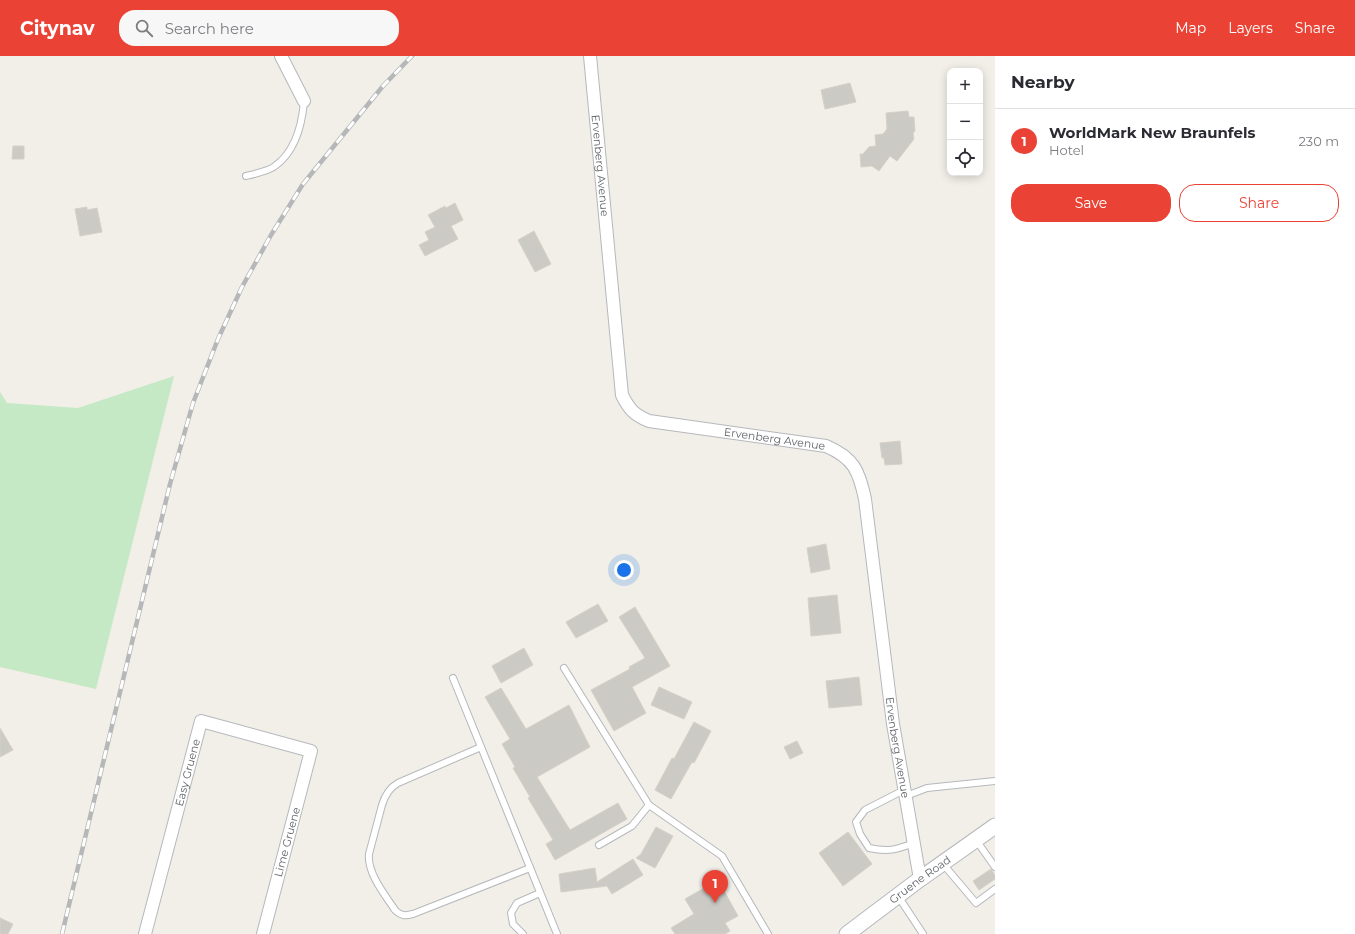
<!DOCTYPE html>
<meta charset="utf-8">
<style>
body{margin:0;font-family:Montserrat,sans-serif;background:#f7f7f7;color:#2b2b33}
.controls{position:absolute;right:12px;top:12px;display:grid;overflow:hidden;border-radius:8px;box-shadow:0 2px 10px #0003}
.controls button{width:36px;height:36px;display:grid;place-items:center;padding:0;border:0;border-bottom:1px solid #e1e1e2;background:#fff;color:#2b2b33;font:20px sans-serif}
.you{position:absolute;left:624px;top:514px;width:14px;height:14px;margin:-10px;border:3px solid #fff;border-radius:50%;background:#1a73e8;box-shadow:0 0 0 6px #1a73e833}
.badge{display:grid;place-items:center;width:26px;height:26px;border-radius:50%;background:#ea4335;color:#fff;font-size:13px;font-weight:700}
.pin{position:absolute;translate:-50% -33px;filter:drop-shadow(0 1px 2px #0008)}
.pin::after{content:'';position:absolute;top:21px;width:14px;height:12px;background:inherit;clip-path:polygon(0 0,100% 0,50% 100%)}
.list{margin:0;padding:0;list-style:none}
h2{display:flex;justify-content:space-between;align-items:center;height:52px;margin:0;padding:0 16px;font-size:17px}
h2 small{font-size:13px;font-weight:400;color:#7c7c81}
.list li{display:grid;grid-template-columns:26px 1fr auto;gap:12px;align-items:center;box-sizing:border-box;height:64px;padding:0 16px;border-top:1px solid #e1e1e2}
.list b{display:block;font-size:15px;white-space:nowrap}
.list p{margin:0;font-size:13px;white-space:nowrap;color:#7c7c81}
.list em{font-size:13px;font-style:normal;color:#7c7c81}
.actions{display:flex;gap:8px;padding:12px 16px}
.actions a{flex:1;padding:9px 0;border:1px solid #ea4335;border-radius:16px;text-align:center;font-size:14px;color:#ea4335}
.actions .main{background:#ea4335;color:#fff}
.icon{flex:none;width:22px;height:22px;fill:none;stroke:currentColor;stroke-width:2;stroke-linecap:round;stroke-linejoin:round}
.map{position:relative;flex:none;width:995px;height:878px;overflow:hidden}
header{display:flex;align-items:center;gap:24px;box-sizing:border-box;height:56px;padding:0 20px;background:#ea4335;color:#fff}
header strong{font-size:19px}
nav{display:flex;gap:22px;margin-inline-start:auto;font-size:14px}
.search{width:280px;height:36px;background:#f7f7f7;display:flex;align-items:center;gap:10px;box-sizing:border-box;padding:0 14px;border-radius:16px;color:#7c7c81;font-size:15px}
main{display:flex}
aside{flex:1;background:#fff}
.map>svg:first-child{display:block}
</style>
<header>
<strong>Citynav</strong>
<div class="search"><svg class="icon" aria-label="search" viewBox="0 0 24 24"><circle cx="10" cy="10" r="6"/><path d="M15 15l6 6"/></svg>Search here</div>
<nav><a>Map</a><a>Layers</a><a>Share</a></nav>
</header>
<main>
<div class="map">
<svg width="995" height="878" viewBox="0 0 995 878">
<rect width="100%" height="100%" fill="#f1efe8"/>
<polygon fill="#c5e8c5" points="174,320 96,633 0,611 0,336 7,347 78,352"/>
<g fill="#cccac5" stroke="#d6d1c6">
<polygon points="850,27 856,46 825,53 821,34"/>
<polygon points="908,55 909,61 914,61 915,75 913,77 914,83 897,105 890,100 879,115 872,110 861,111 860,98 863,98 869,91 876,90 875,79 883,78 887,73 886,57"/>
<polygon points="13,90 24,90 24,103 12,103"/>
<polygon points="455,147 463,164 451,170 458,183 425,200 419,189 429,184 425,176 435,171 428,159 445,150 446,152"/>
<polygon points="87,151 87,154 97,152 102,176 80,180 75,153"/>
<polygon points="534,175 551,208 535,216 518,184"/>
<polygon points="900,385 902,408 885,409 884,402 882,402 880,387"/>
<polygon points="826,488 830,513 811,517 807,492"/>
<polygon points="837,539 841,577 811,580 808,542"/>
<polygon points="598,548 608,565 576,582 566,566"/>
<polygon points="635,551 670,610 632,631 646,657 614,675 591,634 630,613 629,611 645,602 619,561"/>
<polygon points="524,592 533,609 501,627 492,610"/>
<polygon points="859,621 862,649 829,652 826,625"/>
<polygon points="659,631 692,646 684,663 651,649"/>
<polygon points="501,632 526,673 569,649 590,691 537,721 570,774 618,747 627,763 555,804 546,788 553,784 528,742 530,741 513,712 515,711 502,688 510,683 485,641"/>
<polygon points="694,666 711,675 694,707 692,706 671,743 655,734 672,702 674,703"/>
<polygon points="0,672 13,694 0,701"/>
<polygon points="797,685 803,697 790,703 784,691"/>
<polygon points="656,771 673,780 655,812 636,802 641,798"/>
<polygon points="848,776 872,808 843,830 819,797"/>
<polygon points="633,803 643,819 612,838 607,830 561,836 559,818 595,812 597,826"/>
<polygon points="991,813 995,819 995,823 979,834 973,825"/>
<polygon points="718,824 738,860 725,867 730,875 725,878 675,878 671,872 694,858 685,843"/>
<polygon points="0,862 13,868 8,878 0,878"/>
</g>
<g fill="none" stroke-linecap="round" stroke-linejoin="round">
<defs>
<g id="service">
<path d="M246 120C254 118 269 115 275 110 296 95 302 69 304 45"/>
<polyline points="564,612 649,749 722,800 768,878"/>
<polyline points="453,622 557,878"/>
<path d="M481 691 398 727C389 732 385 739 382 749L369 798C367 817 385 839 395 854 401 860 405 860 413 858L530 812"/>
<path d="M904 734 865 754 856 766 860 778 869 792C888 796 896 794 914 787"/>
<polyline points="906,740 927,732 995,725"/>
<polyline points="976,784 995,811"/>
<polyline points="599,789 632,770 649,749"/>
<polyline points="943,808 976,847 995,833"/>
<polyline points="898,840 923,878"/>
<polyline points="523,878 513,868 511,857 517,847 540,837"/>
</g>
<g id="minor">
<polyline points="281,0 304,45"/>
<path id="s1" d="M590 0 622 339C629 353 634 359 649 365L826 390C854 402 859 415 865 443L893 668 920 823"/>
<path id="s2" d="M145 878 201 665 311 695 263 878"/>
</g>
<g id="tertiary">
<path id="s3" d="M847 878 920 823 995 770"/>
</g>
</defs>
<use href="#service" stroke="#b5b8bc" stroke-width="8"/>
<use href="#minor" stroke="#b5b8bc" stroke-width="14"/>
<use href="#tertiary" stroke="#b5b8bc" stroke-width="17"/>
<use href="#service" stroke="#fff" stroke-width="6"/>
<use href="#minor" stroke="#fff" stroke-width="12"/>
<use href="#tertiary" stroke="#fff" stroke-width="15"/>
<defs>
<polyline id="rail" points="62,878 170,428 193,347 218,283 242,231 271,179 303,128 383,30 412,0"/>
</defs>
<use href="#rail" stroke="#b6b7b8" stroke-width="4.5"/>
<use href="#rail" stroke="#fff" stroke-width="3" stroke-dasharray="9" stroke-linecap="butt"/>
</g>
<g text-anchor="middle" stroke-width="3.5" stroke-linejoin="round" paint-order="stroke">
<g font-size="11" fill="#5f6368" stroke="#fff">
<text dy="4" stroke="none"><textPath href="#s1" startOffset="110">Ervenberg Avenue</textPath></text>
<text dy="4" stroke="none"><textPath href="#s1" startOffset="506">Ervenberg Avenue</textPath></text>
<text dy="4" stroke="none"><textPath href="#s1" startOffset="878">Ervenberg Avenue</textPath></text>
<text dy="4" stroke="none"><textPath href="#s2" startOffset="167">Easy Gruene</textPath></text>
<text transform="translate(287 786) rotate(-75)" y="4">Lime Gruene</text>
<text dy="4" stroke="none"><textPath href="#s3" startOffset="91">Gruene Road</textPath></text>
</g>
</g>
</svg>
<div class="controls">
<button>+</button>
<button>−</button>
<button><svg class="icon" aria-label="locate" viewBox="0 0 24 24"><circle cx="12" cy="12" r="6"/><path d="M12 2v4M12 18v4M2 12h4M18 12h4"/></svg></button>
</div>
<div class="you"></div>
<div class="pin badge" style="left:715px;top:847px">1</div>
</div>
<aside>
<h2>Nearby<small></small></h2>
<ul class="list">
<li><span class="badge">1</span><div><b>WorldMark New Braunfels</b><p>Hotel</p></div><em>230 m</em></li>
</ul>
<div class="actions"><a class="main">Save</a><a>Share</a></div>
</aside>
</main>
